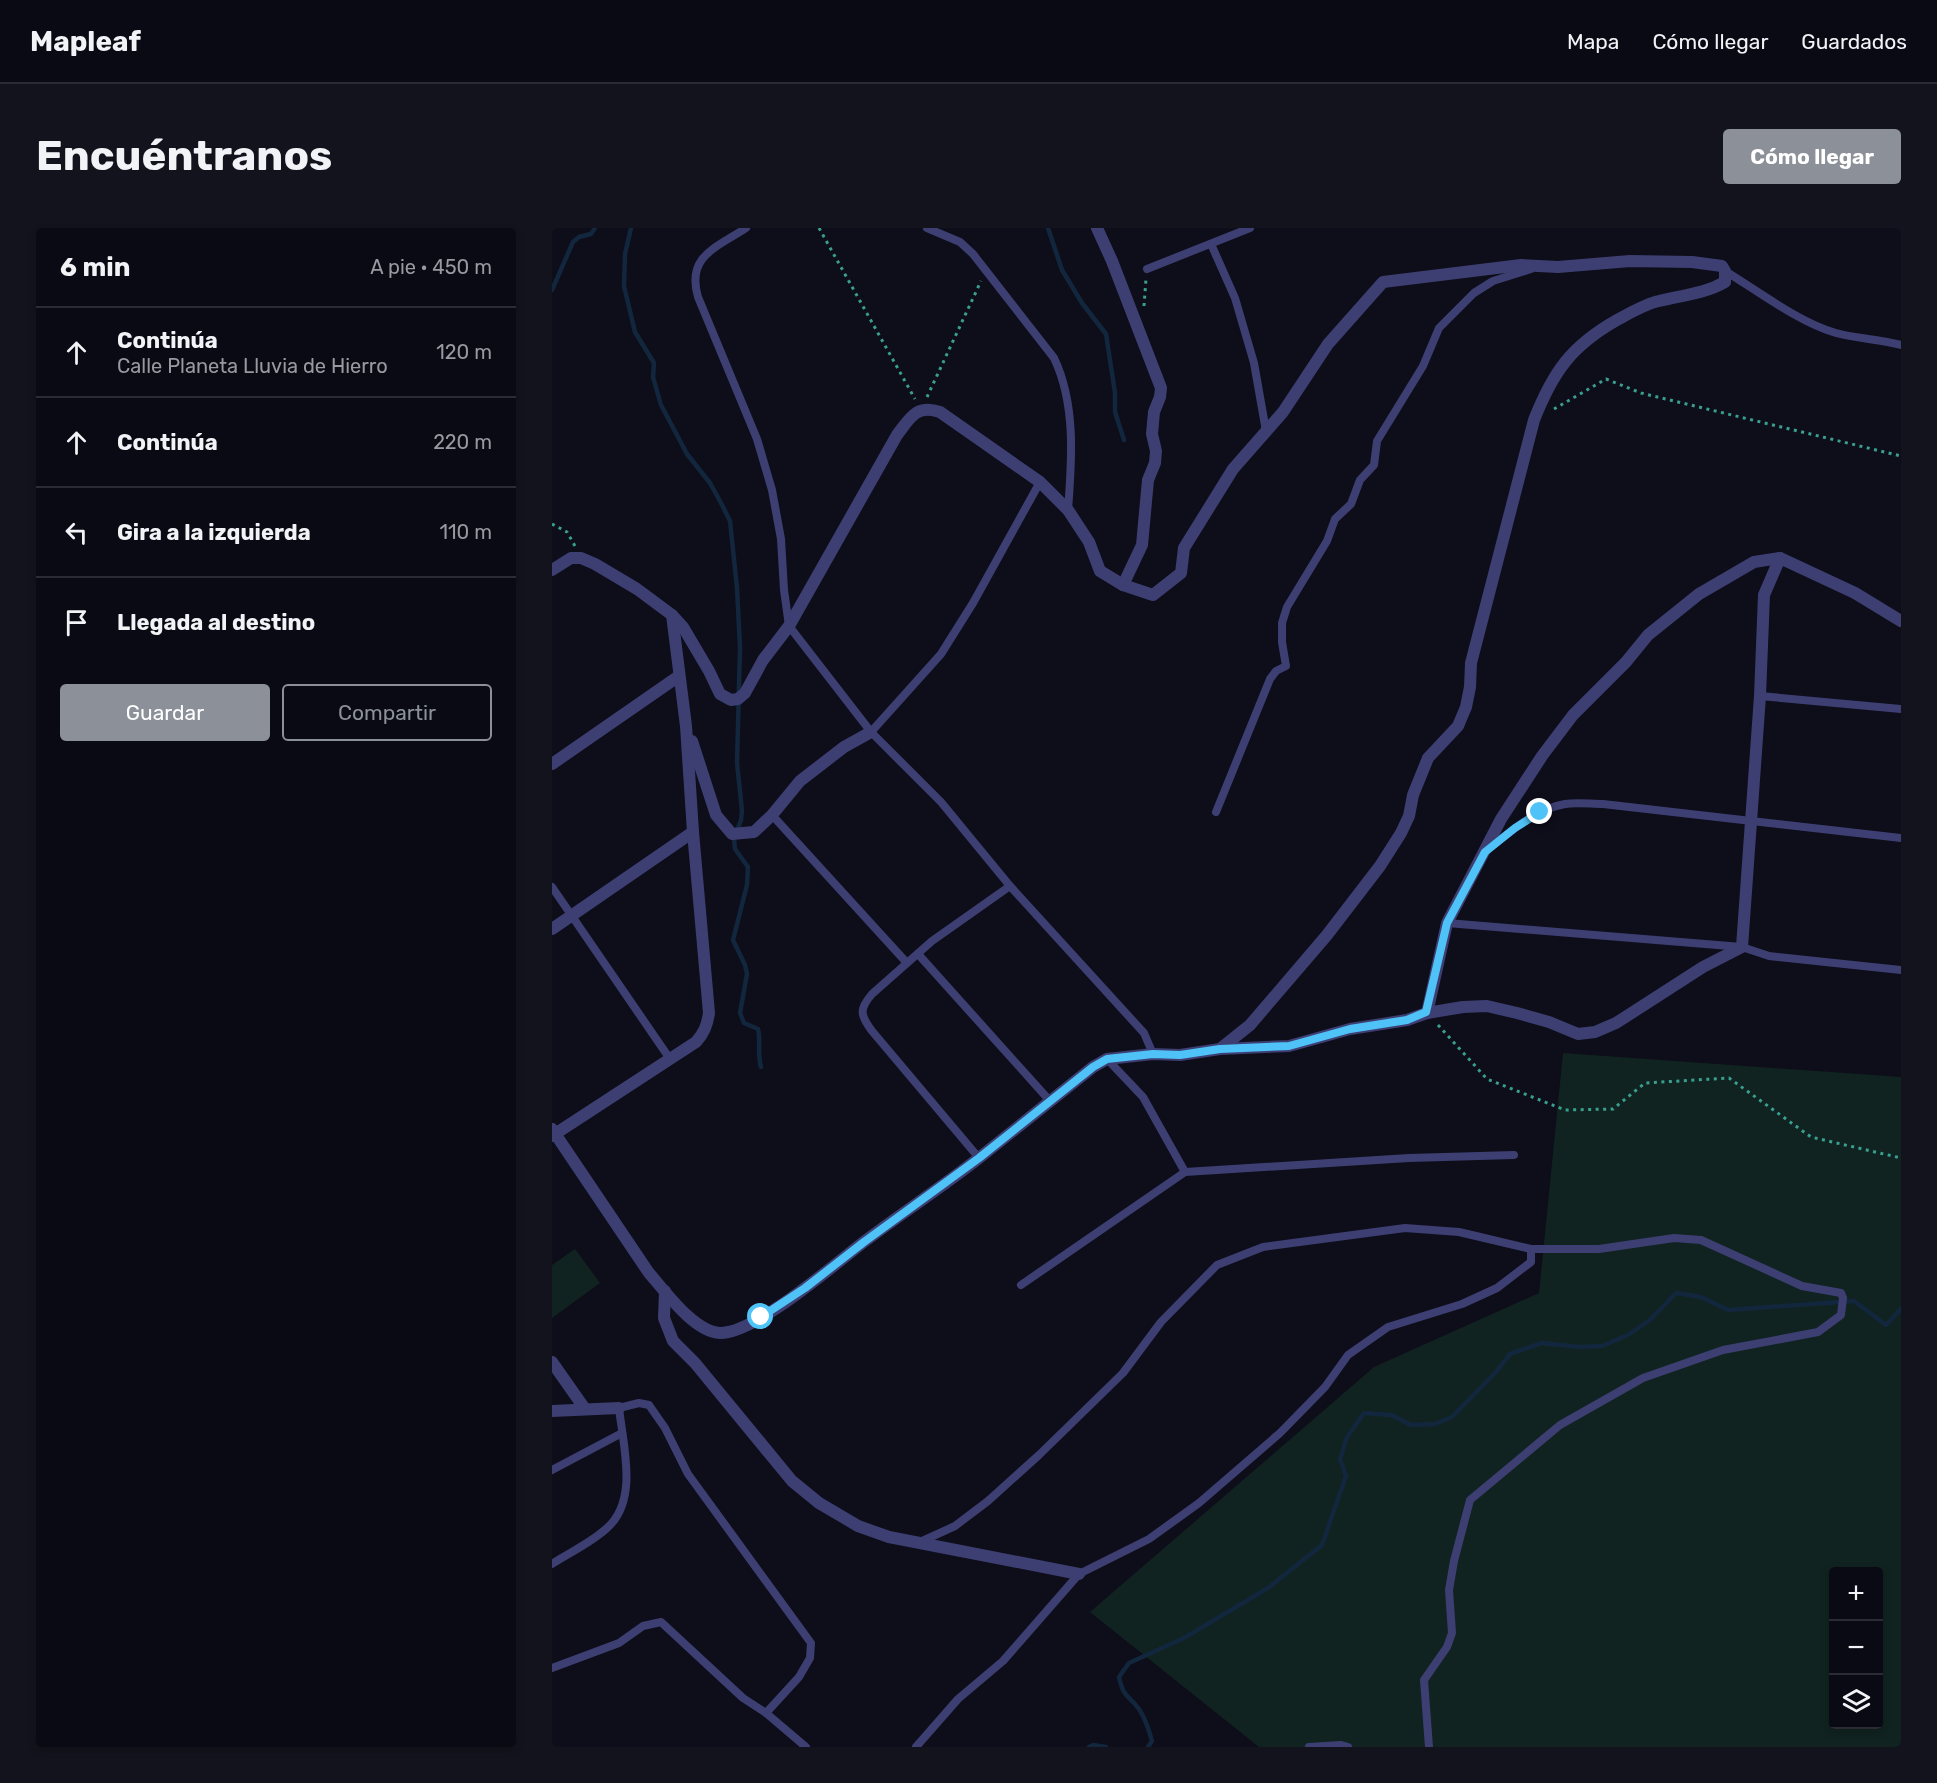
<!DOCTYPE html>
<html lang="es">
<meta charset="utf-8">
<style>
body{margin:0;font-family:Rubik,sans-serif;background:#13131d;color:#f1f3f6}
.controls{position:absolute;right:18px;bottom:18px;display:grid;overflow:hidden;border-radius:6px;box-shadow:0 3px 9px #0003}
.controls button{width:54px;height:54px;display:grid;place-items:center;padding:0;border:0;border-bottom:2px solid #2a2b34;background:#0a0a14;color:#f1f3f6;font:30px sans-serif}
.stop{position:absolute;width:18px;height:18px;margin:-14px;border:4px solid #4fc3f7;border-radius:50%;background:#fff}
.stop.end{background:#4fc3f7;border-color:#fff;box-shadow:0 2px 6px #0008}
.list{margin:0;padding:0;list-style:none}
h2{display:flex;justify-content:space-between;align-items:center;height:78px;margin:0;padding:0 24px;font-size:26px}
h2 small{font-size:20px;font-weight:400;color:#999aa0}
.list li{display:grid;grid-template-columns:39px 1fr auto;gap:18px;align-items:center;box-sizing:border-box;height:90px;padding:0 24px;border-top:2px solid #2a2b34}
.list b{display:block;font-size:22px;white-space:nowrap}
.list p{margin:0;font-size:20px;white-space:nowrap;color:#999aa0}
.list em{font-size:20px;font-style:normal;color:#999aa0}
.actions{display:flex;gap:12px;padding:18px 24px}
.actions a{flex:1;padding:14px 0;border:2px solid #8c9099;border-radius:6px;text-align:center;font-size:21px;color:#8c9099}
.actions .main{background:#8c9099;color:#fff}
.icon{flex:none;width:33px;height:33px;fill:none;stroke:currentColor;stroke-width:2;stroke-linecap:round;stroke-linejoin:round}
.map{position:relative;flex:none;width:1349px;height:1519px;overflow:hidden;border-radius:6px}
header{display:flex;align-items:center;gap:36px;box-sizing:border-box;height:84px;padding:0 30px;background:#0a0a14;border-bottom:2px solid #2a2b34}
header strong{font-size:28px}
nav{display:flex;gap:33px;margin-inline-start:auto;font-size:21px}
.intro{display:flex;align-items:center;justify-content:space-between;box-sizing:border-box;height:144px;padding:0 36px}
h1{margin:0;font-size:42px}
.button{padding:15px 27px;border-radius:6px;background:#8c9099;color:#fff;font-size:21px;font-weight:700}
main{display:flex;gap:36px;padding:0 36px}
aside{flex:1;background:#0a0a14;border-radius:6px;box-shadow:0 3px 9px #0003}
.map>svg:first-child{display:block}
</style>
<header>
<strong>Mapleaf</strong>
<nav><a>Mapa</a><a>Cómo llegar</a><a>Guardados</a></nav>
</header>
<div class="intro"><h1>Encuéntranos</h1><a class="button">Cómo llegar</a></div>
<main>
<aside>
<h2>6 min<small>A pie · 450 m</small></h2>
<ul class="list">
<li><svg class="icon" aria-label="ahead" viewBox="0 0 24 24"><path d="M12 20V5M6 11l6-6 6 6"/></svg><div><b>Continúa</b><p>Calle Planeta Lluvia de Hierro</p></div><em>120 m</em></li>
<li><svg class="icon" aria-label="ahead" viewBox="0 0 24 24"><path d="M12 20V5M6 11l6-6 6 6"/></svg><div><b>Continúa</b></div><em>220 m</em></li>
<li><svg class="icon" aria-label="left" viewBox="0 0 24 24"><path d="M17 20v-9H6M10 6l-5 5 5 5"/></svg><div><b>Gira a la izquierda</b></div><em>110 m</em></li>
<li><svg class="icon" aria-label="arrive" viewBox="0 0 24 24"><path d="M6 21V4h12l-3 4 3 4H6"/></svg><div><b>Llegada al destino</b></div></li>
</ul>
<div class="actions"><a class="main">Guardar</a><a>Compartir</a></div>
</aside>
<div class="map">
<svg width="1349" height="1519" viewBox="0 0 1349 1519">
<rect width="100%" height="100%" fill="#0e0d1a"/>
<g fill="#102320" fill-rule="evenodd">
<path d="M1011 825 1349 849V1519H707L538 1384 822 1139 987 1065ZM1282 1344H1326V1496H1282Z"/>
<polygon points="23,1021 48,1055 0,1090 0,1037"/>
</g>
<g fill="none" stroke-linecap="round" stroke-linejoin="round">
<g stroke="#12273d" stroke-width="4.5">
<path d="M79 0 73 26 72 58 83 104 102 135 101 149 109 177 135 226 158 255 169 275 178 293 185 360 188 420 185 535 190 583 189 592 182 611 183 621 196 639 195 657 181 712 193 737 195 746 188 785 192 795 206 801C209 814 205 826 209 839"/>
<polyline points="496,0 510,42 530,75 554,106 563,165 563,184 572,212"/>
<polyline points="0,62 21,14 27,9 39,6 43,0"/>
<polyline points="537,1519 541,1517 554,1519"/>
<path d="M596 1519 600 1513C597 1502 593 1490 587 1481 575 1465 572 1471 567 1449L577 1435 632 1410 716 1360 770 1317 794 1248 788 1231 795 1209 812 1185 840 1187 859 1197 883 1196 900 1189 944 1144 958 1126 990 1115 1027 1119 1050 1118 1076 1107 1098 1092 1124 1065 1149 1069 1176 1082 1302 1073 1334 1097 1349 1081"/>
</g>
<g stroke="#399f90" stroke-width="3" stroke-dasharray="3 4.5" stroke-linecap="butt">
<polyline points="267,0 363,171"/>
<polyline points="592,78 594,51"/>
<polyline points="375,169 429,53"/>
<polyline points="1002,181 1054,151 1089,165 1349,228"/>
<polyline points="0,296 15,304 23,318"/>
<polyline points="886,797 935,851 1013,882 1061,881 1093,855 1177,850 1259,909 1349,930"/>
</g>
<g stroke="#3d3f73" stroke-width="8">
<path d="M194 0C164 20 134 28 146 69L205 211 220 262 229 311 232 362 237 398 319 504 389 574 458 658 592 805 601 826"/>
<path d="M375 0 408 14 421 26 502 130C524 176 520 232 516 282"/>
<polyline points="659,16 683,70 702,135 714,203"/>
<polyline points="595,41 698,0"/>
<path d="M1173 43C1206 63 1248 95 1284 105 1306 111 1328 111 1349 117"/>
<polyline points="1208,468 1349,481"/>
<polyline points="319,504 389,426 421,375 488,254"/>
<polyline points="664,584 718,451 724,443 734,438 730,414 730,395 735,379 775,313 783,291 799,276 808,252 822,237 825,213 871,138 887,100 922,65 941,53 979,41"/>
<polyline points="220,587 355,735"/>
<path d="M935 622C958 604 983 581 1013 576 1025 574 1039 576 1051 576L1349 610"/>
<polyline points="0,659 118,831"/>
<polyline points="895,695 1190,719 1217,728 1349,742"/>
<polyline points="366,726 498,873"/>
<path d="M427 930 320 803C308 787 307 781 320 766L380 713 458 658"/>
<polyline points="633,944 857,930 962,927"/>
<polyline points="469,1057 633,944 591,869 555,831"/>
<polyline points="0,1242 70,1205"/>
<polyline points="368,1314 403,1298 436,1273 487,1227 571,1145 609,1094 665,1037 711,1019 853,1000 907,1004 979,1021 1047,1021 1122,1010 1149,1012 1250,1058 1289,1065 1291,1070 1289,1087 1266,1104 1171,1122 1091,1150 1008,1197 918,1272 902,1333 897,1362 900,1405 895,1419 872,1452 877,1519"/>
<path d="M0 1336C18 1324 39 1315 55 1300 87 1272 71 1217 67 1180L87 1175 97 1177 113 1200 136 1246 259 1415 258 1430 247 1449 214 1485"/>
<polyline points="0,1440 67,1415 91,1398 109,1394 191,1470 214,1485 254,1519"/>
<polyline points="364,1519 406,1471 451,1433 527,1346 597,1311 647,1275 728,1205 773,1159 796,1127 836,1099 910,1076 945,1060 979,1034 979,1021"/>
<polyline points="757,1519 789,1517 796,1519"/>
</g>
<g stroke="#3d3f73" stroke-width="12">
<polyline points="545,0 560,33 609,160 608,169 602,184 600,206 604,223 603,235 596,252 590,317 571,357"/>
<path d="M0 342 19 330H29L43 336 85 361 120 387 131 399 157 443 168 466 179 472 186 471 193 465 211 432 237 398 345 207C358 190 364 176 388 184L488 254 516 282 537 314 548 343 571 357 601 367 629 345 632 320 681 241 731 184 776 116 831 54 969 37 1006 39 1078 33 1140 34 1170 38 1173 43V54C1152 66 1130 67 1107 73 1093 76 1078 85 1065 92 1019 118 1001 144 982 192L919 435 918 459 914 479 906 498 876 530 861 567 857 588 849 605 828 638 775 707 698 797 668 821"/>
<polyline points="140,513 164,587 180,606 202,604 220,587 248,553 292,519 319,504"/>
<polyline points="0,536 127,448"/>
<polyline points="0,701 141,604"/>
<polyline points="875,785 895,695 949,591 990,528 1021,487 1074,434 1096,407 1147,366 1202,334 1228,330 1303,365 1349,393"/>
<path d="M0 901 97 1045C113 1063 142 1104 168 1105 203 1106 284 1035 313 1013 350 985 390 959 427 930 465 900 503 869 541 839L555 831 601 826 628 827 668 821 737 818 798 801 855 792 875 785 911 779 935 778 965 785 997 794 1026 806 1043 804 1064 795 1151 739 1190 719 1208 468 1212 367 1228 330"/>
<path d="M0 908 144 814C152 805 155 798 157 785L141 604 134 498 120 387"/>
<polyline points="113,1063 112,1090 121,1113 143,1135 240,1253 267,1275 306,1298 337,1309 527,1346"/>
<polyline points="0,1134 33,1181"/>
<polyline points="0,1183 67,1180"/>
</g>
</g>
<g fill="none" stroke-linecap="round" stroke-linejoin="round">
<polyline stroke="#4fc3f7" stroke-width="8" points="209,1089 253,1060 312,1014 427,930 541,839 555,831 601,826 628,827 668,821 737,818 798,801 855,792 874,784 895,695 933,624 963,600 988,584"/>
</g>
</svg>
<div class="controls">
<button>+</button>
<button>−</button>
<button><svg class="icon" aria-label="layers" viewBox="0 0 24 24"><path d="M12 4l9 5-9 5-9-5zM3 14l9 5 9-5"/></svg></button>
</div>
<div class="stop" style="left:209px;top:1089px"></div>
<div class="stop end" style="left:988px;top:584px"></div>
</div>
</main>
